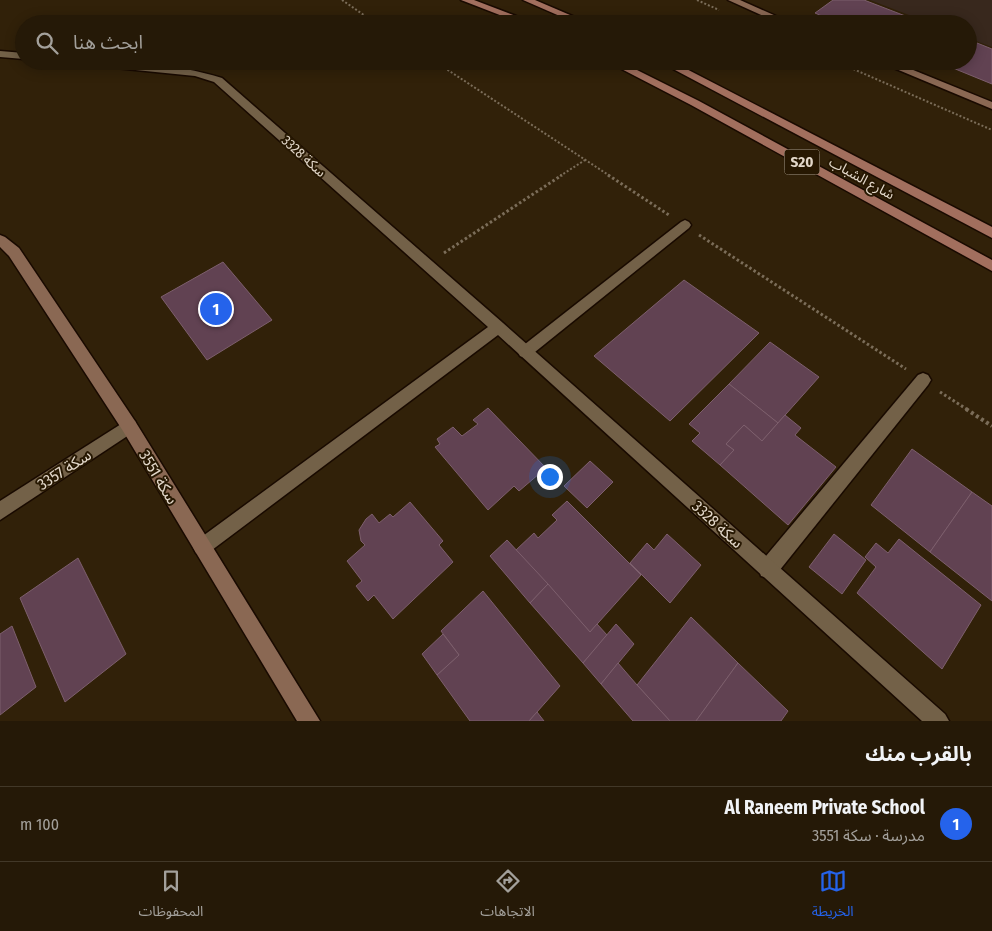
<!DOCTYPE html>
<html lang="ar">
<meta charset="utf-8">
<style>
body{margin:0;font-family:"Fira Sans Condensed","Noto Sans Arabic",sans-serif;background:#312615;color:#f1f3f6;direction:rtl}
.you{position:absolute;left:549px;top:476px;width:18px;height:18px;margin:-12px;border:4px solid #fff;border-radius:50%;background:#1a73e8;box-shadow:0 0 0 8px #1a73e833}
.badge{display:grid;place-items:center;width:32px;height:32px;border-radius:50%;background:#2563eb;color:#fff;font-size:16px;font-weight:700}
.pin{position:absolute;translate:-50% -50%;border:2px solid #fff;box-shadow:0 1px 5px #0006}
.list{margin:0;padding:0;list-style:none}
h2{display:flex;justify-content:space-between;align-items:center;height:65px;margin:0;padding:0 20px;font-size:21px}
h2 small{font-size:16px;font-weight:400;color:#a3a09b}
.list li{display:grid;grid-template-columns:32px 1fr auto;gap:15px;align-items:center;box-sizing:border-box;height:75px;padding:0 20px;border-top:1px solid #423828}
.list b{display:block;font-size:19px;white-space:nowrap}
.list p{margin:0;font-size:16px;white-space:nowrap;color:#a3a09b}
.list em{font-size:16px;font-style:normal;color:#a3a09b}
.icon{flex:none;width:28px;height:28px;fill:none;stroke:currentColor;stroke-width:2;stroke-linecap:round;stroke-linejoin:round}
.map{position:relative;flex:none;width:992px;height:721px;overflow:hidden;direction:ltr}
.search{position:absolute;background:#251907;box-shadow:0 2px 12px #0003;left:15px;right:15px;top:15px;height:55px;display:flex;align-items:center;gap:12px;box-sizing:border-box;padding:0 18px;border-radius:28px;color:#a3a09b;font-size:19px}
.sheet{height:140px;background:#251907}
nav{display:flex;justify-content:space-around;align-items:center;box-sizing:border-box;height:70px;border-top:1px solid #423828;background:#251907;font-size:14px;color:#a3a09b}
nav a{display:grid;justify-items:center;gap:2px}
nav .on{color:#2563eb}
.map>svg:first-child{display:block}
</style>
<div class="map">
<svg width="992" height="721" viewBox="0 0 992 721">
<rect width="100%" height="100%" fill="#312109"/>
<polygon fill="#38281d" points="870,0 992,0 992,47 968,38 968,24 932,24"/>
<g fill="#614252" stroke="#7d5f6d">
<polygon points="833,0 864,0 908,17 900,24 840,24 815,13"/>
<polygon points="972,41 992,49 992,84 948,66 952,61 968,61 968,45"/>
<polygon points="223,262 272,320 207,360 161,297"/>
<polygon points="684,280 759,333 670,421 594,356"/>
<polygon points="770,342 819,377 778,423 729,384"/>
<polygon points="729,384 778,423 762,441 744,425 726,444 734,450 720,465 692,441 700,433 689,424"/>
<polygon points="488,408 546,468 519,491 514,486 488,510 435,447 440,444 437,439 453,427 462,436 478,424 473,420"/>
<polygon points="785,415 801,428 795,435 836,467 788,525 720,465 734,450 726,444 744,425 762,441"/>
<polygon points="912,449 972,492 930,552 871,505"/>
<polygon points="590,461 613,482 587,508 564,486"/>
<polygon points="972,492 992,506 992,601 930,552"/>
<polygon points="567,501 641,575 590,632 516,550 534,533 538,538 557,520 552,515"/>
<polygon points="410,502 443,541 439,545 453,562 393,619 374,595 368,601 356,586 362,581 347,561 365,545 361,541 359,530 366,519 372,514 379,523 390,514 393,517"/>
<polygon points="667,534 701,565 670,603 630,563 647,543 654,550"/>
<polygon points="834,534 866,560 842,594 809,567"/>
<polygon points="899,539 981,605 942,669 857,593 876,567 865,557 876,543 888,553"/>
<polygon points="507,540 548,584 530,603 490,556"/>
<polygon points="78,558 126,654 65,702 20,598"/>
<polygon points="548,584 590,632 597,624 607,635 583,663 530,603"/>
<polygon points="483,591 560,686 529,721 470,721 437,675 459,655 441,631"/>
<polygon points="691,617 738,663 696,721 670,721 637,685"/>
<polygon points="616,624 634,644 601,684 583,663"/>
<polygon points="12,626 36,687 0,715 0,634"/>
<polygon points="443,634 459,655 437,675 422,654"/>
<polygon points="618,663 637,685 670,721 633,721 601,684"/>
<polygon points="738,663 788,711 781,721 696,721"/>
<polygon points="537,712 544,721 529,721"/>
</g>
<g fill="none" stroke-linecap="round" stroke-linejoin="round">
<defs>
<g id="lane">
<polygon points="685,220 689,222 691,225 689,228 530,356 525,358 520,356 518,352 520,348 681,222"/>
<polygon points="923,373 928,375 931,380 928,385 775,576 768,578 761,576 759,569 761,562 918,375"/>
</g>
<g id="street">
<polygon points="0,51 24,53 24,59 0,57"/>
<path d="M71 61C121 61 174 63 222 78L503 323 945 714 949 721H922L498 335 208 553 202 556 196 553 193 547 196 541 488 327 214 82 195 76 76 64Z"/>
<polygon points="129,419 135,421 137,426 135,431 0,520 0,501"/>
</g>
<g id="secondary">
<polygon points="728,0 740,0 794,24 781,24"/>
<polygon points="877,61 891,61 992,102 992,109"/>
<polygon points="0,235 5,237 19,248 135,421 320,721 297,721 123,431 9,256 0,247"/>
</g>
<g id="primary">
<polygon points="461,0 474,0 537,24 523,24"/>
<polygon points="523,0 535,0 591,24 578,24"/>
<polygon points="606,61 619,61 699,101 992,260 992,271 691,105"/>
<polygon points="658,61 671,61 992,227 992,238"/>
</g>
</defs>
<use href="#lane" stroke="#190a00" stroke-width="3"/>
<use href="#street" stroke="#190a00" stroke-width="3"/>
<use href="#secondary" stroke="#190a00" stroke-width="3"/>
<use href="#primary" stroke="#190a00" stroke-width="3"/>
<g stroke="#7b6d59" stroke-width="2" stroke-dasharray="2 2" stroke-linecap="butt">
<polyline points="342,0 377,24"/>
<polyline points="697,0 719,10"/>
<polyline points="434,61 610,176"/>
<polyline points="835,61 992,130"/>
<polyline points="560,176 585,160"/>
</g>
<g stroke="#7b6d59" stroke-width="3" stroke-dasharray="2.5 2.5" stroke-linecap="butt">
<polyline points="608,175 669,215"/>
<polyline points="699,235 906,369"/>
<polyline points="444,253 562,175"/>
<polyline points="940,392 968,410"/>
</g>
<polyline stroke="#7b6d59" stroke-width="4" stroke-dasharray="3 3" stroke-linecap="butt" points="966,409 992,426"/>
<use href="#lane" fill="#736148" fill-rule="evenodd"/>
<use href="#street" fill="#736148" fill-rule="evenodd"/>
<use href="#secondary" fill="#8a6853" fill-rule="evenodd"/>
<use href="#primary" fill="#a26f5e" fill-rule="evenodd"/>
</g>
<g text-anchor="middle" stroke-width="4" stroke-linejoin="round" paint-order="stroke">
<g font-size="14" fill="#e3d8ca" stroke="#271802">
<text transform="translate(304 156) rotate(42)" y="5">سكة 3328</text>
<text transform="translate(862 178) rotate(29)" y="5">شارع الشباب</text>
</g>
<rect fill="#271802" stroke="#ab9e8e" stroke-width="1" x="784.5" y="149.5" width="35" height="25" rx="4"/>
<g font-size="15" font-weight="bold" fill="#e3d8ca">
<text x="802" y="167">S20</text>
</g>
<g font-size="16" fill="#e3d8ca" stroke="#271802">
<text transform="translate(64 469) rotate(-33)" y="6">سكة 3357</text>
<text transform="translate(159 477) rotate(59)" y="6">سكة 3551</text>
<text transform="translate(718 524) rotate(42)" y="6">سكة 3328</text>
</g>
</g>
</svg>
<div class="you"></div>
<div class="pin badge" style="left:216px;top:309px">1</div>
<div class="search"><svg class="icon" aria-label="search" viewBox="0 0 24 24"><circle cx="10" cy="10" r="6"/><path d="M15 15l6 6"/></svg>ابحث هنا</div>
</div>
<section class="sheet">
<h2>بالقرب منك<small></small></h2>
<ul class="list">
<li><span class="badge">1</span><div><b>Al Raneem Private School</b><p>مدرسة · سكة 3551</p></div><em>100 m</em></li>
</ul>
</section>
<nav>
<a class="on"><svg class="icon" aria-label="map" viewBox="0 0 24 24"><path d="M3 6l6-2 6 2 6-2v14l-6 2-6-2-6 2zM9 4v14M15 6v14"/></svg>الخريطة</a>
<a><svg class="icon" aria-label="directions" viewBox="0 0 24 24"><path d="M12 3l9 9-9 9-9-9zM9 14v-3h6M13 9l2 2-2 2"/></svg>الاتجاهات</a>
<a><svg class="icon" aria-label="saved" viewBox="0 0 24 24"><path d="M7 4h10v16l-5-4-5 4z"/></svg>المحفوظات</a>
</nav>
